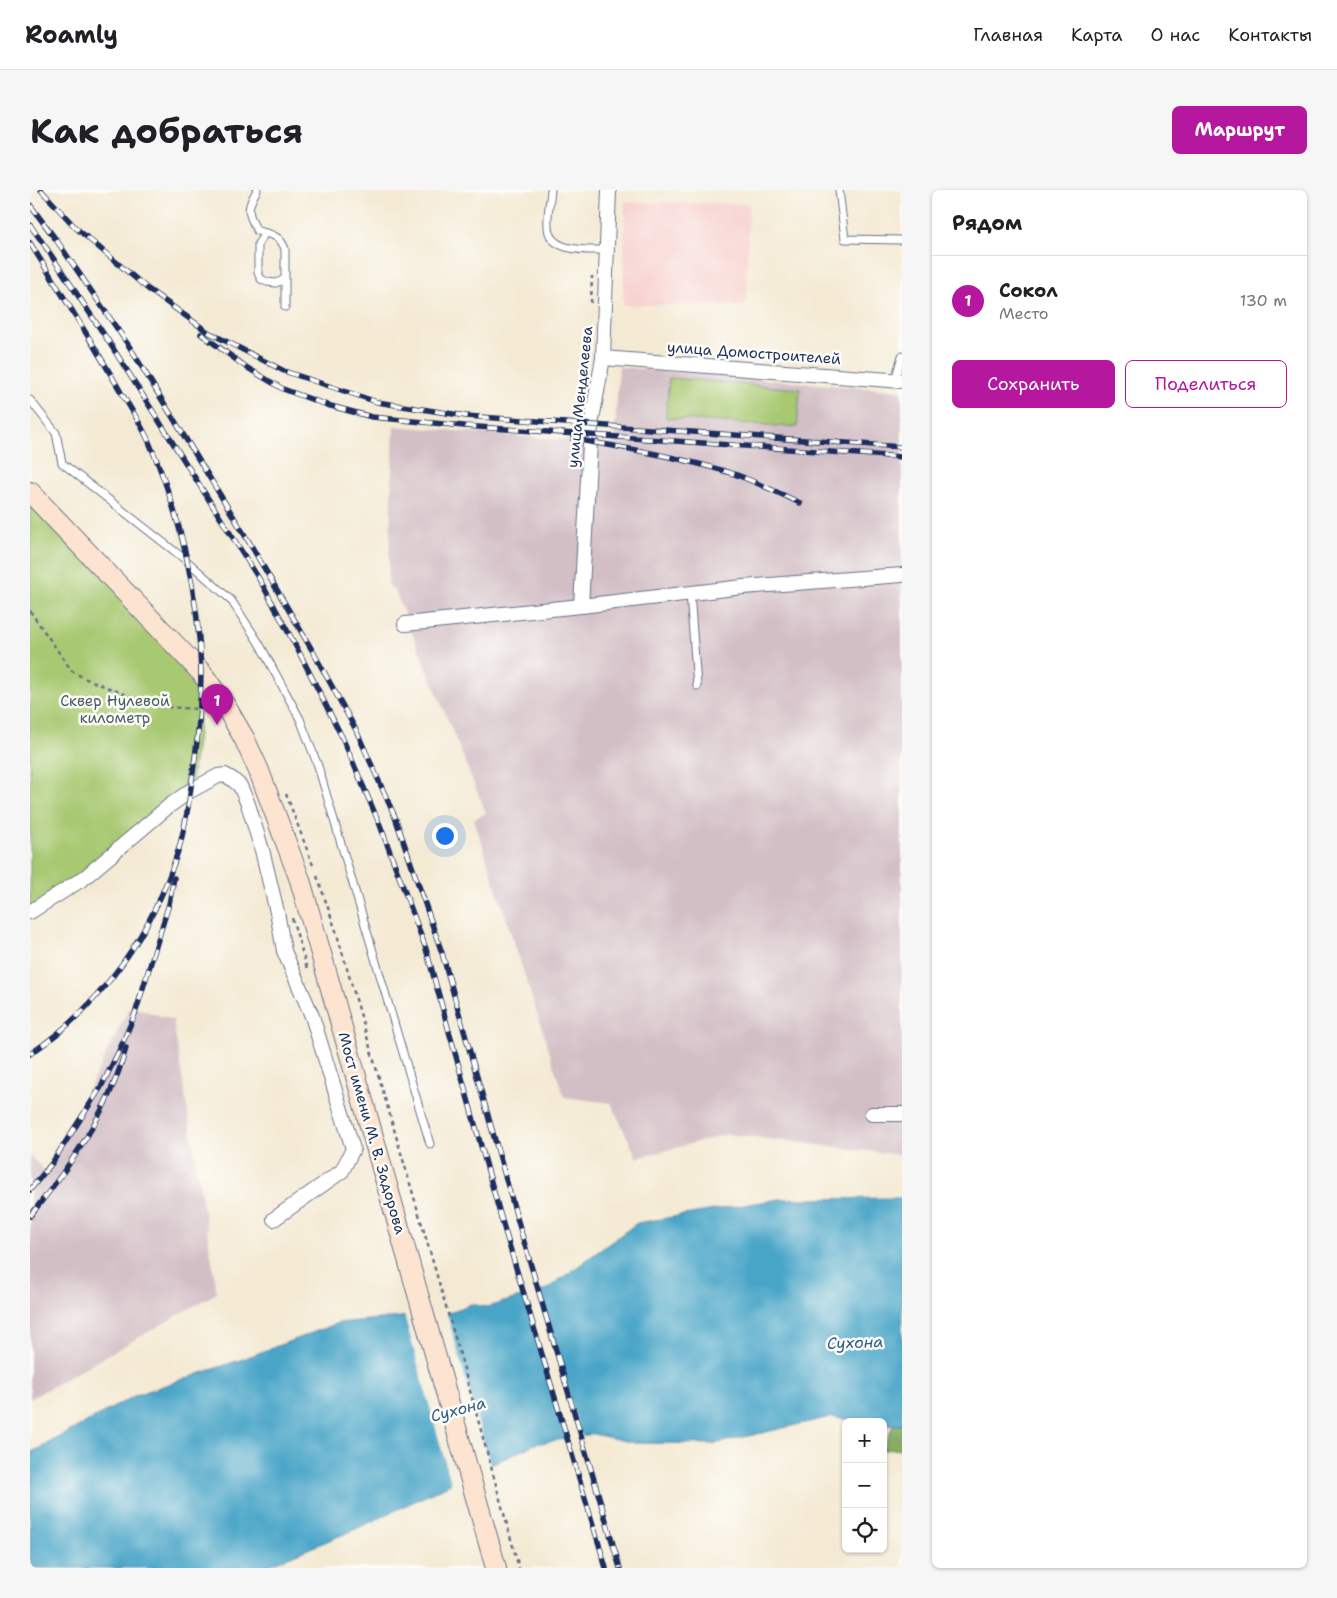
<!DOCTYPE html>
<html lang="ru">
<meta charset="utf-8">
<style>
body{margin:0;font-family:"Shantell Sans",sans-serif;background:#f6f6f6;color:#202124}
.controls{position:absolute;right:15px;bottom:15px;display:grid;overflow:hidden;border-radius:8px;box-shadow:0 1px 4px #0004}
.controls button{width:45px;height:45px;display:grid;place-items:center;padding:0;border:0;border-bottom:1px solid #e0e0e0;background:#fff;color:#202124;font:25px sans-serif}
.you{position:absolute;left:414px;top:645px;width:18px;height:18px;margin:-12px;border:4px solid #fff;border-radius:50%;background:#1a73e8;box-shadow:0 0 0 8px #1a73e833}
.badge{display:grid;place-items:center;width:32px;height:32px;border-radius:50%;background:#b5179e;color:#fff;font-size:16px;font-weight:700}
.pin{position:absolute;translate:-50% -41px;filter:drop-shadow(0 1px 2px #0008)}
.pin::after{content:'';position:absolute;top:26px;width:18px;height:15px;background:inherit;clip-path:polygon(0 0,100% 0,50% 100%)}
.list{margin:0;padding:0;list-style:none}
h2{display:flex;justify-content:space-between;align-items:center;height:65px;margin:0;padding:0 20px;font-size:21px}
h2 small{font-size:16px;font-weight:400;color:#757577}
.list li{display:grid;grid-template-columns:32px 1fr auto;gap:15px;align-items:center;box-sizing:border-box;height:90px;padding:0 20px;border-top:1px solid #e0e0e0}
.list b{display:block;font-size:19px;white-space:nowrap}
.list p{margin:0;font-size:16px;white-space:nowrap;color:#757577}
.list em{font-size:16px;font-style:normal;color:#757577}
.actions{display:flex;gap:10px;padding:15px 20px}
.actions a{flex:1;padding:11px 0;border:1px solid #b5179e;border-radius:8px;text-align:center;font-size:18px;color:#b5179e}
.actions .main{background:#b5179e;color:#fff}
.icon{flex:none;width:28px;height:28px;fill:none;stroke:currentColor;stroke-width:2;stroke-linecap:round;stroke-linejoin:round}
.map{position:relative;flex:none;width:872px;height:1378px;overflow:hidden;border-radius:8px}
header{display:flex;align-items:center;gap:30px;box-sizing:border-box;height:70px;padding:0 25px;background:#fff;border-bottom:1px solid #e0e0e0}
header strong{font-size:24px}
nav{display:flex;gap:28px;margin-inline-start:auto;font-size:18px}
.intro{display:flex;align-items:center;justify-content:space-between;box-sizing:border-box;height:120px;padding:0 30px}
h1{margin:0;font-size:35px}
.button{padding:12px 22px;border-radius:8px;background:#b5179e;color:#fff;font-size:18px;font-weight:700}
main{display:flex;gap:30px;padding:0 30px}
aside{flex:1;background:#fff;border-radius:8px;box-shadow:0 1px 4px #0004}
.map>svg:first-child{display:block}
</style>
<header>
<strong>Roamly</strong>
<nav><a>Главная</a><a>Карта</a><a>О нас</a><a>Контакты</a></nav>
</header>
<div class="intro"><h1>Как добраться</h1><a class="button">Маршрут</a></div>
<main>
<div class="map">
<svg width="872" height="1378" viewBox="0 0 872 1378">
<rect width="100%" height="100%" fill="#fdfcf7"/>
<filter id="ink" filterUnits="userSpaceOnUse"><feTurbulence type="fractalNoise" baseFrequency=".02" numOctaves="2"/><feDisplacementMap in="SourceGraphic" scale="10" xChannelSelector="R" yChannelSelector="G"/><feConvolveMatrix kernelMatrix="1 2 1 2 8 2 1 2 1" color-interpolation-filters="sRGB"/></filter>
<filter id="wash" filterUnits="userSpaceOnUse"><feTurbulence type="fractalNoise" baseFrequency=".0096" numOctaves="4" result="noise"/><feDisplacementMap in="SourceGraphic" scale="20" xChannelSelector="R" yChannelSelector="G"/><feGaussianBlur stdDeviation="1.12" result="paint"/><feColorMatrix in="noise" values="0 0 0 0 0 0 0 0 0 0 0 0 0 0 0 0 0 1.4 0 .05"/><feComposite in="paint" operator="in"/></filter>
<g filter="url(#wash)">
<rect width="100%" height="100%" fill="#f4ead4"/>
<polygon fill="#f7d0cf" points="595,12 719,14 716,116 593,115"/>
<g fill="#d2bec5">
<polygon points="589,177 872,201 872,965 698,944 607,968 581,913 534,907 444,629 456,623 365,401 358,395 364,236 584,254"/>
<polygon points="100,816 143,830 187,1103 0,1209 0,966 17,983"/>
</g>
<g fill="#a8c972" stroke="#627c68">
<polygon points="639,188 770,199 767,237 636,228"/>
<polygon points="0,302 171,482 168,544 160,601 0,722"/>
</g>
<polygon fill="#86ad64" stroke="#506e61" points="863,1235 872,1235 872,1259 853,1260"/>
<polygon fill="#4aa5c8" stroke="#326a93" points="872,1008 872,1235 853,1234 853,1232 834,1232 801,1227 684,1254 605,1253 563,1244 505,1254 324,1340 232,1378 0,1378 0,1263 106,1205 210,1170 308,1133 422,1122 440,1114 457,1117 517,1099 607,1033 749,1009"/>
<g fill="#f4ead4">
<polygon points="508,1099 552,1248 538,1251 494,1104"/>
<polygon points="416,1120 461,1278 422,1296 374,1124"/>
</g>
</g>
<g filter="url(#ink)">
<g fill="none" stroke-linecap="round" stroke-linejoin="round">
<defs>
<g id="lane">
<path d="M227 0C216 19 217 22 227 41 240 44 250 45 255 59V117"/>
<path d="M521 0C520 12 517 24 518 36 518 63 558 60 577 60"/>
<polyline points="809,0 815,49 872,50"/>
<polyline points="235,43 228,54 228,83 231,89 237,92 246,93 255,89"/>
<polyline points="865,190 872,166"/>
<polyline points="0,210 26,243 32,273 157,371 201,410 229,453 270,529 288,576 400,954"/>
<polyline points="660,403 667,496"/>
</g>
<g id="street">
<polyline points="573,168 872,191"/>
<polyline points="551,416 561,235 573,168 579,0"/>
<polyline points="375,434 551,416 713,397 872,385"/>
<polyline points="0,722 54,688 139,616 160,601 188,586 195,585 202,589 210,596 218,614 232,660 247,722 254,761 282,826 323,959 312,981 244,1029"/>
<polyline points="842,924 872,924"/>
</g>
<polyline id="secondary" points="0,302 171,482 196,517 214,548 229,581 270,690 466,1378"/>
</defs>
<use href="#lane" stroke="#677087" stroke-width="9"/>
<use href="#street" stroke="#677087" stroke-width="16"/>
<use href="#secondary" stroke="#677087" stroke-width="22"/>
<g stroke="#677087" stroke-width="2.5" stroke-dasharray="4 4" stroke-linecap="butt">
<polyline points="561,113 562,86"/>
<polyline points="0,421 42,481 54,488 124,516 169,519"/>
<polyline points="256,604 284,678"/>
<polyline points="287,686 306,741 429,1161 489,1378"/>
<polyline points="262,728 277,778"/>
</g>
<use href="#lane" stroke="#fff" stroke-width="7"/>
<use href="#street" stroke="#fff" stroke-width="14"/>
<use href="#secondary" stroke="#fde4d0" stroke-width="20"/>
<defs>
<g id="rail">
<polyline points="11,0 46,38 118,99 178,142 254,181 347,212 436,226 872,257"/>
<polyline points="0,15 27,51 99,156 219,352 282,460 326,540 365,627 412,763 487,1028 590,1378"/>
<polyline points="0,35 15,56 79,152 231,392 270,464 312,547 350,635 396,759 472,1031 576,1378"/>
<path d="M0 53C30 101 60 148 88 197 98 215 111 233 119 252 150 323 169 405 171 482 171 515 168 549 163 582 160 607 156 633 149 658 124 740 72 816 0 864"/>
<polyline points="171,144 216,177 253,199 297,215 342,227 434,236 872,267"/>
<path d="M543 249C597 258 655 268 707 285 728 293 749 303 770 313"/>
<polyline points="0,1000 22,973 71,897 89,861 105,824 139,714 144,688"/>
<path d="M0 1026C40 976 79 921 96 858"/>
</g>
</defs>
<use href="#rail" stroke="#1b2f5e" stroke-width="5.5"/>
<use href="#rail" stroke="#fdfcf7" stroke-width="4" stroke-dasharray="11" stroke-linecap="butt"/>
</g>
</g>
<g text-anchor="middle" stroke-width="5" stroke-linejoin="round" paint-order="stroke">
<g font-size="15" fill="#1b2f5e" stroke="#fdfcf7">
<text transform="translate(724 163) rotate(4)" y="5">улица Домостроителей</text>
<text transform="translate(550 207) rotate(-84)" y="5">улица Менделеева</text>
<text transform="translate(342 943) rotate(74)" y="5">Мост имени М. В. Задорова</text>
</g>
<g font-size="15" fill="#455d64" stroke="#fdfcf7">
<text x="85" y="516">Сквер Нулевой<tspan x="85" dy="17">километр</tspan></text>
</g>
<g font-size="16" font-style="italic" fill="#2e5e88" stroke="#fdfcf7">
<text transform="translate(825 1152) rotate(-2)" y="6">Сухона</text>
<text transform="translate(428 1219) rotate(-15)" y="6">Сухона</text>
</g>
</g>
</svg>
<div class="controls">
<button>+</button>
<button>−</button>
<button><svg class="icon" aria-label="locate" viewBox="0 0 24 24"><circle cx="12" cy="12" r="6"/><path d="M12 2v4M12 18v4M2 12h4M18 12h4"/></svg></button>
</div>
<div class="you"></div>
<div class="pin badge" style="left:187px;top:535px">1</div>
</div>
<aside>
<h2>Рядом<small></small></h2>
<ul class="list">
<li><span class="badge">1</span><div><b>Сокол</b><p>Место</p></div><em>130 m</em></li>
</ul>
<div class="actions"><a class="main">Сохранить</a><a>Поделиться</a></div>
</aside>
</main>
